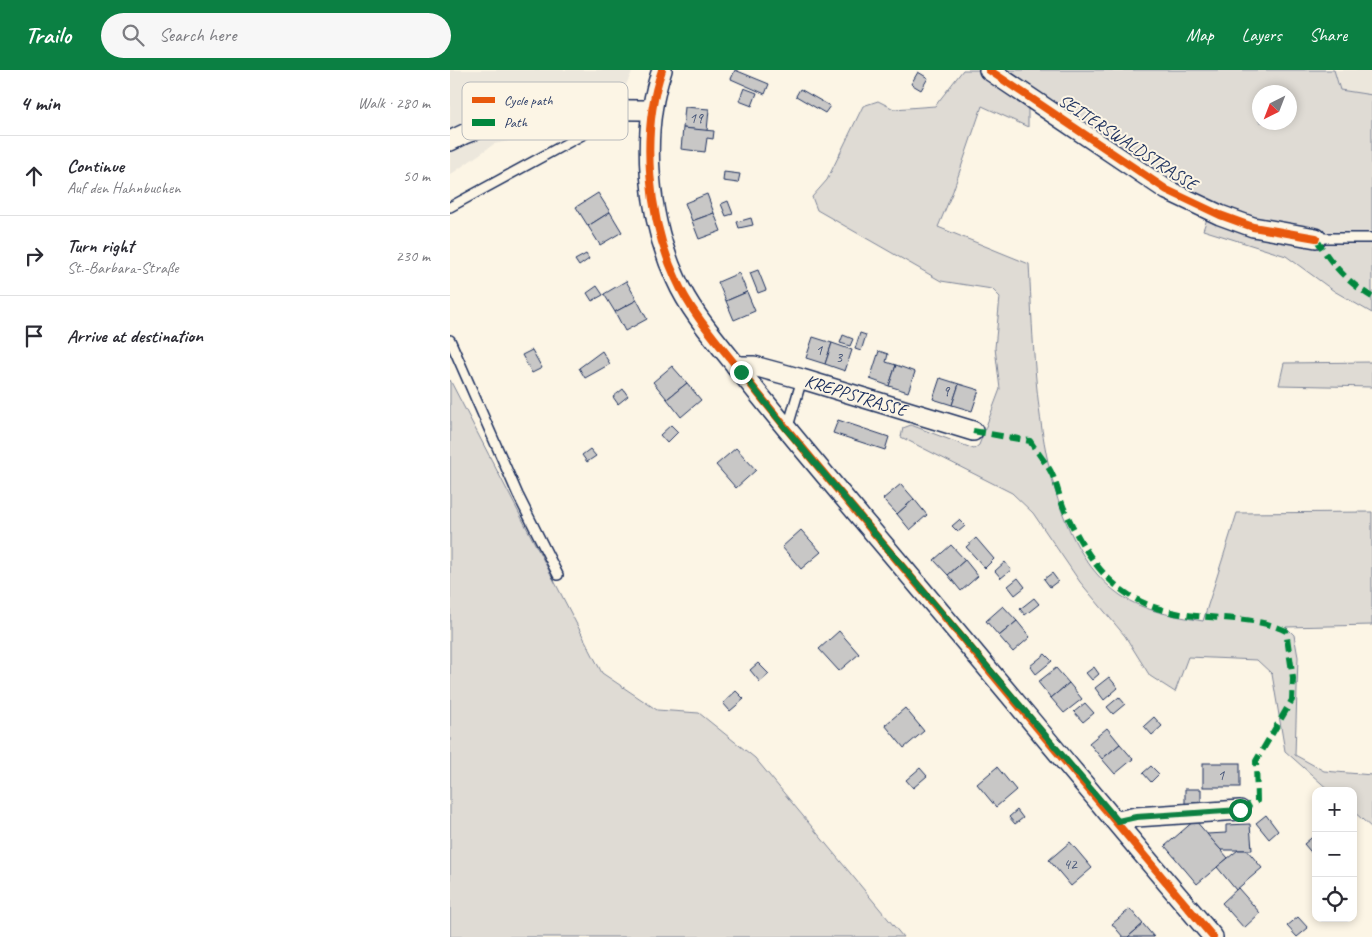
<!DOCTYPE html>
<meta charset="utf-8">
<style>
body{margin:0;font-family:Caveat,sans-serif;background:#f7f7f7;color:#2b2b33}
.controls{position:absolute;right:15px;bottom:15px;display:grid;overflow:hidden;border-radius:10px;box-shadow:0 2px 8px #0003}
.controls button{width:45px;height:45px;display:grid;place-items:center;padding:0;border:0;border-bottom:1px solid #e1e1e2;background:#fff;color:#2b2b33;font:25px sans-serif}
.compass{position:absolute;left:802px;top:15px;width:45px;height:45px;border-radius:50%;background:#fff;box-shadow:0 2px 8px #0003;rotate:222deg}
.stop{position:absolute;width:15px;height:15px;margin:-11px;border:4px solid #0b8043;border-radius:50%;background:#fff}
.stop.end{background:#0b8043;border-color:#fff;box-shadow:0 1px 5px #0008}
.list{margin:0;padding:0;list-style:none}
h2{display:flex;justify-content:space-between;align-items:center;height:65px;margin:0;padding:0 20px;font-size:21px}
h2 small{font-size:16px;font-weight:400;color:#7c7c81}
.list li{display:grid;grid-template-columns:32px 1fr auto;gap:15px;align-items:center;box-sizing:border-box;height:80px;padding:0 20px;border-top:1px solid #e1e1e2}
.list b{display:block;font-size:19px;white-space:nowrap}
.list p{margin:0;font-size:16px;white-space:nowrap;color:#7c7c81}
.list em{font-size:16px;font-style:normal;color:#7c7c81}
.icon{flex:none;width:28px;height:28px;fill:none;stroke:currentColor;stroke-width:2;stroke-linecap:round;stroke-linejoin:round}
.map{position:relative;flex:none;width:922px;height:867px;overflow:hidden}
header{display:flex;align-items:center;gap:30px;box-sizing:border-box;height:70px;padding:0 25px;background:#0b8043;color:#fff}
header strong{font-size:24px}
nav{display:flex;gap:28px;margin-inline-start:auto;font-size:18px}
.search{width:350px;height:45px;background:#f7f7f7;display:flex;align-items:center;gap:12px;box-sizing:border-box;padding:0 18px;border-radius:28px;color:#7c7c81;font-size:19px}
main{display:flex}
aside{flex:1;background:#fff}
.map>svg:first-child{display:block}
</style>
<header>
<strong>Trailo</strong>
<div class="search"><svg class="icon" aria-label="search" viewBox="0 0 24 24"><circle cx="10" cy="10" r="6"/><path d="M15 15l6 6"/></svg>Search here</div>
<nav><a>Map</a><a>Layers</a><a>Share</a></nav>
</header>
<main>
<aside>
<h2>4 min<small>Walk · 280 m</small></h2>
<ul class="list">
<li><svg class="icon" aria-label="ahead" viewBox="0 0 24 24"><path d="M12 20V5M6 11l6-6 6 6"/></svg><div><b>Continue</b><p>Auf den Hahnbuchen</p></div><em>50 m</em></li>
<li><svg class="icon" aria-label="right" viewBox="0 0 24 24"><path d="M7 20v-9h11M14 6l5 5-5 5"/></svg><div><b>Turn right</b><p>St.-Barbara-Straße</p></div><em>230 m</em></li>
<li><svg class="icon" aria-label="arrive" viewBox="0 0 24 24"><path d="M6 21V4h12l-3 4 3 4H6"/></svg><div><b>Arrive at destination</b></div></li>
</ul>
</aside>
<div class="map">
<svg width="922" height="867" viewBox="0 0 922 867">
<rect width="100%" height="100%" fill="#fcf5e5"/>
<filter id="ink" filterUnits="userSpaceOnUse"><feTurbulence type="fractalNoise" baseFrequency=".02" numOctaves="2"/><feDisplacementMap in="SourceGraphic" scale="10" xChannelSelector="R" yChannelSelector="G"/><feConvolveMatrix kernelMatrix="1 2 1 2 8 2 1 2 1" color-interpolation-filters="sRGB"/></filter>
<g filter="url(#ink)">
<g fill="#ece7dc">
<polygon points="0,0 183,0 170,27 143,28 139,55 44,74 0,105"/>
<polygon points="884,0 922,0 922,25 890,20"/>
</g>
<g fill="#dfdbd4" stroke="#7d8599" fill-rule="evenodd">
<path d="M513 0H884L890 20 922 25V243L884 221 836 186 753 160 762 135 578 34V57L532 36 503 121 488 157 579 194C585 289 583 464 670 525 695 542 725 546 753 551L787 443 922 442V555L836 557 844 565 848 587 845 685 874 701 922 705V758L903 741V721H880L835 681 822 604 807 590 738 587 725 622 700 606 675 566 630 512 583 443 562 423 451 367 453 358 461 355 524 379 529 375 550 319 545 278 550 227 542 219 491 211 367 140 362 127 377 110 413 36 428 31 444 39 485 36ZM809 22H839V52H809Z"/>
<polygon points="922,292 922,317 829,315 834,293"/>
<polygon points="0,310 152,603 207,640 249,643 305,688 453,867 0,867"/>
</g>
<g fill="#c8c7c6" stroke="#1b2f5e">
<polygon points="285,0 319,14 315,24 281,9"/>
<polygon points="468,2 478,8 471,20 461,14"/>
<polygon points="294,18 307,23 302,36 289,31"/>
<polygon points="350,19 380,36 375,43 346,26"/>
<polygon points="235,37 259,39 257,61 233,58"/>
<polygon points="233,58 264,61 263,69 257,68 255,82 231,79"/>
<polygon points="274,102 290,104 288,113 273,111"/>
<polygon points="148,123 160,142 138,156 126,137"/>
<polygon points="257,124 264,143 242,151 235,133"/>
<polygon points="278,131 283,144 276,146 271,134"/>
<polygon points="160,142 172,162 150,175 138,156"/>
<polygon points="264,143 271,161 249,169 242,151"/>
<polygon points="301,148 303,155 289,158 287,152"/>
<polygon points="136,184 139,189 129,196 125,190"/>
<polygon points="308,200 316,220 308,223 300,203"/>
<polygon points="289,203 297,222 276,231 268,212"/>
<polygon points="176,211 187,230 165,242 154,224"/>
<polygon points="147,216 153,225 142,231 137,223"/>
<polygon points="297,222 305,241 284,250 276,231"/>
<polygon points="187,230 197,249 175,261 165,242"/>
<polygon points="410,263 416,265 411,281 405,279"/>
<polygon points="393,265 403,269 400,276 390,273"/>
<polygon points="363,267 382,273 375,294 356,288"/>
<polygon points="382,273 402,280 395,301 375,294"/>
<polygon points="82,280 92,298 82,303 72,285"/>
<polygon points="152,281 160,294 135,308 129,298"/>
<polygon points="429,281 438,284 436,292 446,295 439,316 420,309"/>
<polygon points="446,295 465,302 458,322 439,316"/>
<polygon points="222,296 237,313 217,329 203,312"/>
<polygon points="490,308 509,314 502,335 483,329"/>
<polygon points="237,313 251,330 231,347 217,329"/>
<polygon points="509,314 529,320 522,341 502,335"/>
<polygon points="173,319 178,326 168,334 163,327"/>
<polygon points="388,350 439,367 435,380 383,363"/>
<polygon points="221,355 228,362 217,373 210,365"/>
<polygon points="286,378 306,400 286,418 266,395"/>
<polygon points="140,379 146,386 137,392 132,385"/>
<polygon points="451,414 464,429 447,444 433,429"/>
<polygon points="464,429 477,445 460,460 447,444"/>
<polygon points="509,450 515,456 508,462 502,456"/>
<polygon points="351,460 371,482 351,499 332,477"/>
<polygon points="526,468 544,489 535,498 516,477"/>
<polygon points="501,475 515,490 498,505 484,490"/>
<polygon points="515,490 528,506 511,521 498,505"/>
<polygon points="555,492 561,500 551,508 545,501"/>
<polygon points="602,503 608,511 600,517 594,509"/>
<polygon points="568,508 575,517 565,525 558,516"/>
<polygon points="584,528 589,534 575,545 570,539"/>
<polygon points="553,536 567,551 549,566 536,551"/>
<polygon points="567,551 580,567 563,582 549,566"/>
<polygon points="389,561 409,584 389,601 369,579"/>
<polygon points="595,584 602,591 586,604 580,596"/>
<polygon points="308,593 319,604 310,612 300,600"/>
<polygon points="644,597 649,604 642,610 636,603"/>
<polygon points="606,598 619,613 601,628 588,612"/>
<polygon points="659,607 668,618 654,630 645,618"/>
<polygon points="619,613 632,629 614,643 601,628"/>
<polygon points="286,621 294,629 280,641 273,633"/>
<polygon points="669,627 675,634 663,644 657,637"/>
<polygon points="635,633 644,643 633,652 624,642"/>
<polygon points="455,638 474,661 454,678 435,655"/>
<polygon points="704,647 712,656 702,665 694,656"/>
<polygon points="657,658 670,674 652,689 639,673"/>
<polygon points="670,674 683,689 665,704 652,689"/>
<rect x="753" y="693" width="37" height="24"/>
<polygon points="701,696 709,704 701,712 693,703"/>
<polygon points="547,697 566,720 546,737 527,714"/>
<polygon points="470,698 477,706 463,718 456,710"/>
<polygon points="735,719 751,719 751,733 735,734"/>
<polygon points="567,740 573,748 565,754 559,747"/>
<polygon points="816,745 828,761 819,769 806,753"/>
<polygon points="745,750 778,788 747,814 715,776"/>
<polygon points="800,754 802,780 771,780 757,764 776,763 776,755"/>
<polygon points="866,764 866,788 854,774"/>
<polygon points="620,772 642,798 621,816 599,790"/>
<polygon points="788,780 797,780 812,798 786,820 767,797"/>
<polygon points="788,818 810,843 794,858 772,833"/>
<polygon points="680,839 693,854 678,867 673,867 662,854"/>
<polygon points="848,847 858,858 847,867 837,856"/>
<polygon points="693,854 704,867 678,867"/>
</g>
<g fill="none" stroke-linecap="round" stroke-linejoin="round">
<defs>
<g id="service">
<polyline points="0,137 134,64 149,54 158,40"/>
<polyline points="866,168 922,168"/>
<polyline points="0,270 68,425 108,505"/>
<polyline points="337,360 352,309"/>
</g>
<g id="minor">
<path d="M212 0C190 63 198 149 226 209 240 241 265 269 287 297 327 348 370 399 412 449 530 588 645 729 763 867"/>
<polyline points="539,0 717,120 770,145 803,157 866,168"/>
<path d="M0 71C62 38 132 39 201 40"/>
<path id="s1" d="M286 296H304L352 309 523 361"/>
<polyline points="668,751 686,747 790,740"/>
</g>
</defs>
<use href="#service" stroke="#1b2f5e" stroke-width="12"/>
<use href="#minor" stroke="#1b2f5e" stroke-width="22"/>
<use href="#service" stroke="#fcf5e5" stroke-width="9"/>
<use href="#minor" stroke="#fcf5e5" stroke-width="19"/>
<g stroke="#00873e" stroke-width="6" stroke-dasharray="12 6" stroke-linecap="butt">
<path d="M866 168C880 193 897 212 922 227"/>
<path d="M523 361 580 371C586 381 595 391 601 402 608 416 610 432 617 445 640 493 666 530 721 542 759 551 801 544 836 561L843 608 842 630 806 691 807 731 790 740"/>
</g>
<defs>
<g id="cycleway">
<path d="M212 0C190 63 198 149 226 209 240 241 265 269 287 297 327 348 370 399 412 449 530 588 645 729 763 867"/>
<polyline points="539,0 717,120 770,145 803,157 866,168"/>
</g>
</defs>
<use href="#cycleway" stroke="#fcf5e5" stroke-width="11"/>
<use href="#cycleway" stroke="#e8590c" stroke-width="8"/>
</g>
</g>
<g fill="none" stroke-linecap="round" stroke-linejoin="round" filter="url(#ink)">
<polyline stroke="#0b8043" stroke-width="6" points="291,302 337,360 668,751 686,747 790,740"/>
</g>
<g text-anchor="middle" stroke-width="4" stroke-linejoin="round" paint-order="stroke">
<g font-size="15" fill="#465578">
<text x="246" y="53">19</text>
<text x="369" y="285">1</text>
<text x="389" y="292">3</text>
<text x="496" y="326">9</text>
<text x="771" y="710">1</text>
<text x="620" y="799">42</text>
</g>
<g font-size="18" fill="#1b2f5e" stroke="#fcf5e5">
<text transform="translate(678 72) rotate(33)" y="6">SEITERSWALDSTRASSE</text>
<text dy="6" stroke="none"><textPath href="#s1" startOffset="124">KREPPSTRASSE</textPath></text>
</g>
</g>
<rect x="12" y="12" width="166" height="58" rx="8" fill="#fcf5e5" stroke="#b8babc" stroke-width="1"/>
<rect x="22" y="27" width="23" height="6" fill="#e8590c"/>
<rect x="22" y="49" width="23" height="7" fill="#00873e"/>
<g font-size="14" fill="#1b2f5e">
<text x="54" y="35">Cycle path</text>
<text x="54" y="57">Path</text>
</g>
</svg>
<div class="controls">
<button>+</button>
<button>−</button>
<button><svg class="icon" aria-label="locate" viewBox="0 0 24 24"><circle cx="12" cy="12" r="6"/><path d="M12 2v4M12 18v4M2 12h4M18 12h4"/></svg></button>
</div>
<svg class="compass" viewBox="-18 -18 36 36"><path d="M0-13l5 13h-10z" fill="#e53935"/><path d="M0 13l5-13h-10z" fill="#7c7c81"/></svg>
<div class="stop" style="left:790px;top:740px"></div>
<div class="stop end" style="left:291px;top:302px"></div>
</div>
</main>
